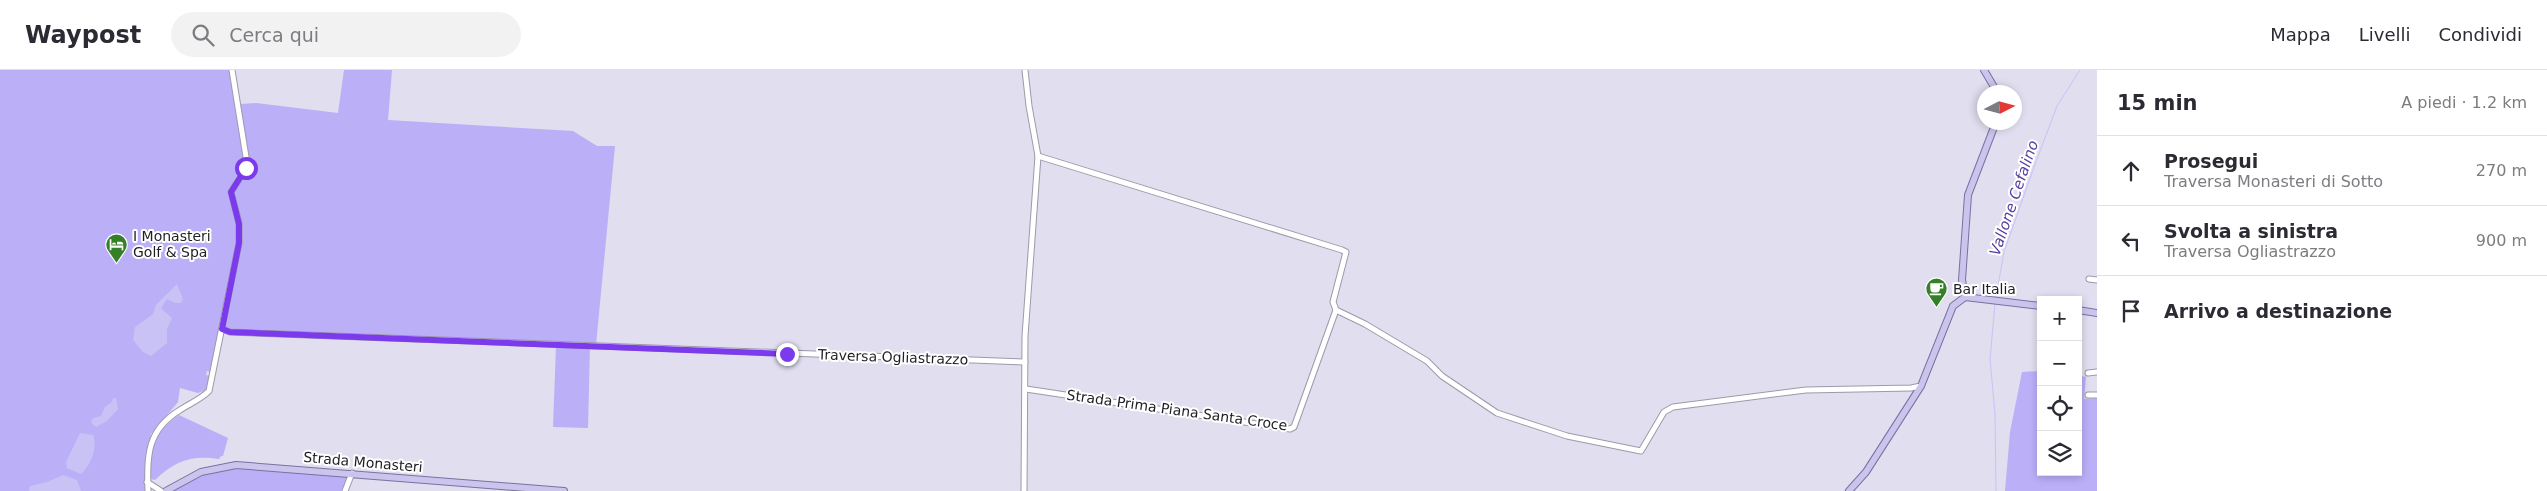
<!DOCTYPE html>
<html lang="it">
<meta charset="utf-8">
<style>
body{margin:0;font-family:"DejaVu Sans",sans-serif;background:#f2f2f3;color:#2b2b33}
.controls{position:absolute;right:15px;bottom:15px;display:grid;overflow:hidden;border-radius:0px;box-shadow:0 2px 8px #0003}
.controls button{width:45px;height:45px;display:grid;place-items:center;padding:0;border:0;border-bottom:1px solid #e1e1e2;background:#fff;color:#2b2b33;font:25px sans-serif}
.compass{position:absolute;left:1977px;top:15px;width:45px;height:45px;border-radius:50%;background:#fff;box-shadow:0 2px 8px #0003;rotate:84deg}
.stop{position:absolute;width:15px;height:15px;margin:-11px;border:4px solid #7c3aed;border-radius:50%;background:#fff}
.stop.end{background:#7c3aed;border-color:#fff;box-shadow:0 1px 5px #0008}
.list{margin:0;padding:0;list-style:none}
h2{display:flex;justify-content:space-between;align-items:center;height:65px;margin:0;padding:0 20px;font-size:21px}
h2 small{font-size:16px;font-weight:400;color:#7c7c81}
.list li{display:grid;grid-template-columns:32px 1fr auto;gap:15px;align-items:center;box-sizing:border-box;height:70px;padding:0 20px;border-top:1px solid #e1e1e2}
.list b{display:block;font-size:19px;white-space:nowrap}
.list p{margin:0;font-size:16px;white-space:nowrap;color:#7c7c81}
.list em{font-size:16px;font-style:normal;color:#7c7c81}
.icon{flex:none;width:28px;height:28px;fill:none;stroke:currentColor;stroke-width:2;stroke-linecap:round;stroke-linejoin:round}
.map{position:relative;flex:none;width:2097px;height:421px;overflow:hidden}
header{display:flex;align-items:center;gap:30px;box-sizing:border-box;height:70px;padding:0 25px;background:#fff;border-bottom:1px solid #e1e1e2}
header strong{font-size:24px}
nav{display:flex;gap:28px;margin-inline-start:auto;font-size:18px}
.search{width:350px;height:45px;background:#f2f2f3;display:flex;align-items:center;gap:12px;box-sizing:border-box;padding:0 18px;border-radius:28px;color:#7c7c81;font-size:19px}
main{display:flex}
aside{flex:1;background:#fff}
.map>svg:first-child{display:block}
</style>
<header>
<strong>Waypost</strong>
<div class="search"><svg class="icon" aria-label="search" viewBox="0 0 24 24"><circle cx="10" cy="10" r="6"/><path d="M15 15l6 6"/></svg>Cerca qui</div>
<nav><a>Mappa</a><a>Livelli</a><a>Condividi</a></nav>
</header>
<main>
<div class="map">
<svg width="2097" height="421" viewBox="0 0 2097 421">
<rect width="100%" height="100%" fill="#e0deef"/>
<g fill="#bbaff8">
<polygon points="0,0 230,0 244,93 228,121 237,153 237,175 210,302 207,301 206,305 210,306 207,320 198,323 180,318 178,332 151,364 145,414 146,421 0,421"/>
<polygon points="344,0 392,0 388,50 573,61 597,76 615,76 596,275 231,260 225,258 241,171 241,153 233,122 236,116 250,100 240,34 256,33 338,43"/>
<polygon points="556,276 590,277 588,358 553,357"/>
<polygon points="2078,300 2082,300 2082,306 2086,307 2084,329 2097,328 2097,421 2005,421 2010,362 2022,302 2041,301 2041,402 2078,402"/>
<path d="M179 345 228 368 223 386H221L219 389C191 385 175 391 155 410L151 409C146 381 156 360 179 345Z"/>
<polygon points="231,398 242,398 348,407 343,421 172,421 202,405"/>
</g>
<g fill="#c9c2f5">
<polygon points="177,214 183,229 181,233 175,233 167,229 161,238 172,248 167,259 167,273 151,286 143,282 133,270 135,257 153,244 156,235"/>
<polygon points="113,328 116,328 118,339 107,351 96,357 91,353 93,348 101,346 105,337 112,332"/>
<path d="M80 363 93 365C98 377 91 395 81 404L67 398 66 392Z"/>
<polygon points="63,405 77,410 81,421 29,421 30,416 47,412"/>
</g>
<g fill="none" stroke-linecap="round" stroke-linejoin="round">
<g stroke="#c9c2f5" stroke-width="1">
<polyline points="1996,227 2004,182 2034,97 2057,36 2080,0"/>
<polyline points="1995,234 1990,289 1995,344 1996,421"/>
</g>
<defs>
<g id="minor">
<polyline points="1038,86 1342,180 1346,182 1333,232 1336,240 1365,254 1427,291 1442,306 1497,343 1567,366 1641,381 1664,342 1673,337 1806,320 1911,318 1921,316"/>
<polyline points="2089,209 2097,210"/>
<polyline points="222,259 230,262 1025,292"/>
<polyline points="2088,303 2097,302"/>
<polyline points="1026,319 1290,359 1294,357 1336,240"/>
<polyline points="2088,325 2097,325"/>
<polyline points="147,412 161,421"/>
<path d="M148 421C147 385 147 360 180 340 189 334 201 329 209 321L239 173V153L231 122 246 98 247 93 232 0"/>
<polyline points="345,421 352,403"/>
<polyline points="1024,421 1025,266 1038,86 1029,36 1025,0"/>
</g>
<g id="major">
<polyline points="1984,0 1997,22"/>
<polyline points="1965,227 1962,210 1968,125 1996,52"/>
<polyline points="1965,227 2041,236"/>
<polyline points="2078,240 2097,243"/>
<polyline points="166,421 201,402 236,395 564,421"/>
<polyline points="1849,421 1866,402 1921,316 1953,236 1965,227"/>
</g>
</defs>
<use href="#minor" stroke="#9c9aaa" stroke-width="7"/>
<use href="#major" stroke="#79719f" stroke-width="8"/>
<use href="#minor" stroke="#fff" stroke-width="5"/>
<use href="#major" stroke="#cbc5ed" stroke-width="6"/>
</g>
<g fill="none" stroke-linecap="round" stroke-linejoin="round">
<polyline stroke="#7c3aed" stroke-width="6" points="246,98 231,122 239,154 239,173 222,259 230,262 787,284"/>
</g>
<defs>
<symbol id="hotel-pin" viewBox="-11 -11 22 30"><path d="M0 17L-7.5 6A9.5 9.5 0 1 1 7.5 6Z" fill="#348029" stroke="#fff"/><path d="M-6-4.5h1.5V1H6V5H4.5V3h-9V5H-6ZM-4 0a1.8 1.8 0 1 1 3.6 0ZM.5 0V-2.5h3Q6-2.5 6 0Z" fill="#fff"/></symbol>
<symbol id="cafe-pin" viewBox="-11 -11 22 30"><path d="M0 17L-7.5 6A9.5 9.5 0 1 1 7.5 6Z" fill="#348029" stroke="#fff"/><path d="M-5.5-4.5H6V0H3Q3 3.5 0 3.5H-2.5Q-5.5 3.5-5.5 0ZM3-3.2v2h1.7v-2ZM-6 4.5H4V6H-6Z" fill="#fff"/></symbol>
</defs>
<g fill-rule="evenodd">
<use href="#hotel-pin" x="104" y="162" width="25" height="34"/>
<use href="#cafe-pin" x="1924" y="206" width="25" height="34"/>
</g>
<g text-anchor="middle" stroke-width="4" stroke-linejoin="round" paint-order="stroke">
<g font-size="14" fill="#1f1e24" stroke="#fff" text-anchor="start">
<text x="133" y="171">I Monasteri<tspan x="133" dy="16">Golf &amp; Spa</tspan></text>
<text x="1953" y="224">Bar Italia</text>
</g>
<g font-size="14" fill="#1f1e24" stroke="#fff">
<text transform="translate(893 287) rotate(2)" y="5">Traversa Ogliastrazzo</text>
<text transform="translate(1177 340) rotate(8)" y="5">Strada Prima Piana Santa Croce</text>
<text transform="translate(363 392) rotate(5)" y="5">Strada Monasteri</text>
</g>
<g font-size="15" font-style="italic" fill="#583f9f" stroke="#fff">
<text transform="translate(2014 128) rotate(-71)" y="5">Vallone Cefalino</text>
</g>
</g>
</svg>
<div class="controls">
<button>+</button>
<button>−</button>
<button><svg class="icon" aria-label="locate" viewBox="0 0 24 24"><circle cx="12" cy="12" r="6"/><path d="M12 2v4M12 18v4M2 12h4M18 12h4"/></svg></button>
<button><svg class="icon" aria-label="layers" viewBox="0 0 24 24"><path d="M12 4l9 5-9 5-9-5zM3 14l9 5 9-5"/></svg></button>
</div>
<svg class="compass" viewBox="-18 -18 36 36"><path d="M0-13l5 13h-10z" fill="#e53935"/><path d="M0 13l5-13h-10z" fill="#7c7c81"/></svg>
<div class="stop" style="left:246px;top:98px"></div>
<div class="stop end" style="left:787px;top:284px"></div>
</div>
<aside>
<h2>15 min<small>A piedi · 1.2 km</small></h2>
<ul class="list">
<li><svg class="icon" aria-label="ahead" viewBox="0 0 24 24"><path d="M12 20V5M6 11l6-6 6 6"/></svg><div><b>Prosegui</b><p>Traversa Monasteri di Sotto</p></div><em>270 m</em></li>
<li><svg class="icon" aria-label="left" viewBox="0 0 24 24"><path d="M17 20v-9H6M10 6l-5 5 5 5"/></svg><div><b>Svolta a sinistra</b><p>Traversa Ogliastrazzo</p></div><em>900 m</em></li>
<li><svg class="icon" aria-label="arrive" viewBox="0 0 24 24"><path d="M6 21V4h12l-3 4 3 4H6"/></svg><div><b>Arrivo a destinazione</b></div></li>
</ul>
</aside>
</main>
